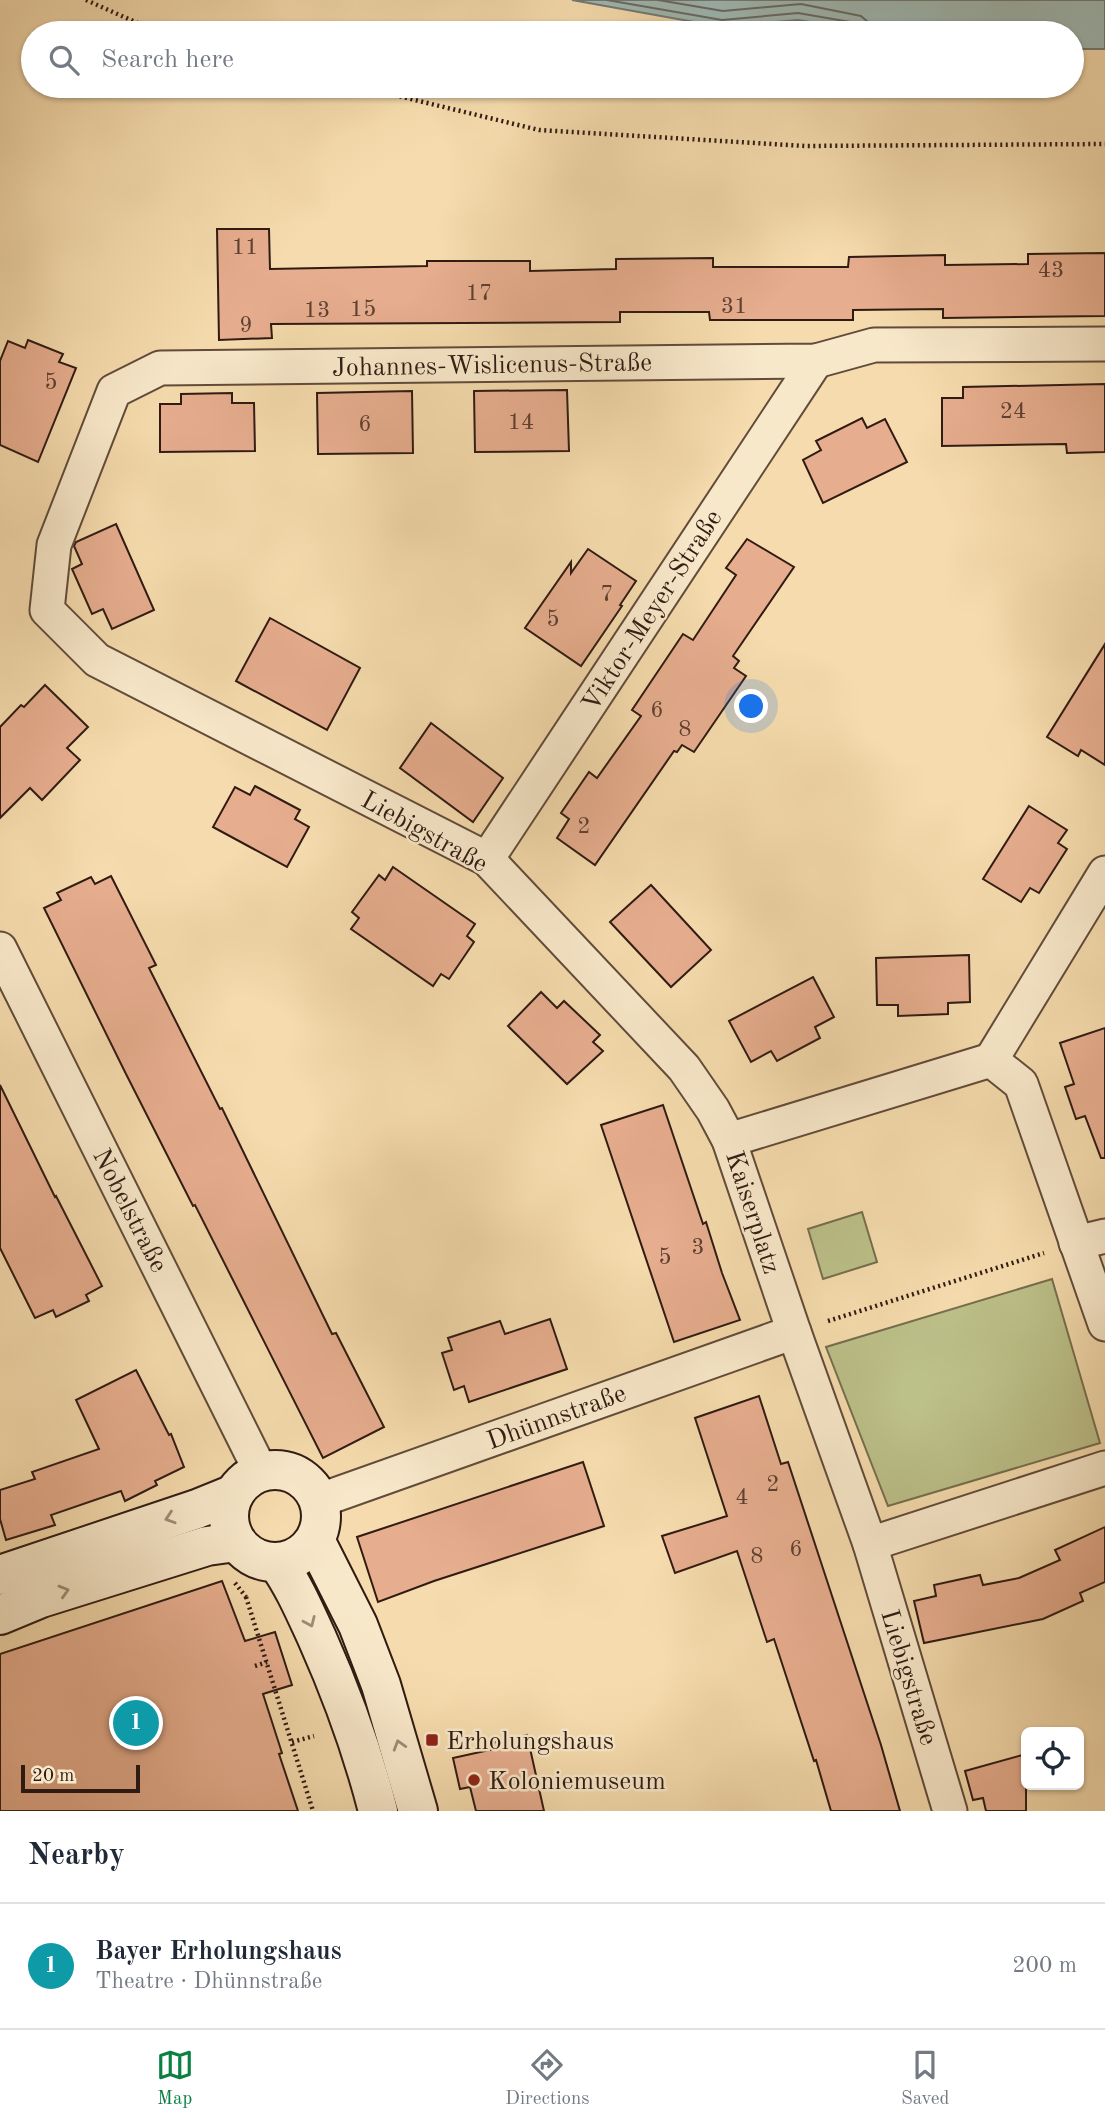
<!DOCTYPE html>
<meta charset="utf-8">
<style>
body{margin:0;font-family:"Old Standard TT",serif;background:#f2f2f3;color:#1f2937}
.controls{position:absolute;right:21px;bottom:21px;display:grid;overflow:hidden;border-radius:10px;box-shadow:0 2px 5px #0004}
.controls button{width:63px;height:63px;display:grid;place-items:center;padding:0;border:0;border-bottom:2px solid #e0e1e3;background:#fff;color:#1f2937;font:35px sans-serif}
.scale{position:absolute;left:21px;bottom:18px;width:119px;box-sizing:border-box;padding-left:7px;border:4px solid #301b13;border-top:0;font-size:19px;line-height:24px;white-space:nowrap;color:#301b13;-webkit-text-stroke:5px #f8e8ca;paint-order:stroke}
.you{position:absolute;left:752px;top:707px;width:24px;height:24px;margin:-18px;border:5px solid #fff;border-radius:50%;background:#1a73e8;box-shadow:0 0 0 10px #1a73e833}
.badge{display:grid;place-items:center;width:46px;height:46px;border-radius:50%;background:#0b8043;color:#fff;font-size:23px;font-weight:700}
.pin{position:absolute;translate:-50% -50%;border:4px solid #fff;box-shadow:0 2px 7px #0006}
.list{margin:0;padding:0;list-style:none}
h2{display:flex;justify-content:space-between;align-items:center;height:91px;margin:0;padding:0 28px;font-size:30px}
h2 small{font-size:23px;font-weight:400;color:#747a83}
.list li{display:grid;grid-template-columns:46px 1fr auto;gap:21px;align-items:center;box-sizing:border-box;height:126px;padding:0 28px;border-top:2px solid #e0e1e3}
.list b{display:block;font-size:26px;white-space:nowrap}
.list p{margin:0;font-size:23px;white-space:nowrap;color:#747a83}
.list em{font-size:23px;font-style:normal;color:#747a83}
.icon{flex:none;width:38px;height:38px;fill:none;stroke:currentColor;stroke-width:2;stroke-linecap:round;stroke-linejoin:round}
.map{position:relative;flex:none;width:1105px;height:1811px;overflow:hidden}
.search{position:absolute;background:#fff;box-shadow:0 2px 5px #0004;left:21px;right:21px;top:21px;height:77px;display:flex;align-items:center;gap:18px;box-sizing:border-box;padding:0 24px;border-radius:38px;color:#747a83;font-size:26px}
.sheet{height:217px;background:#fff}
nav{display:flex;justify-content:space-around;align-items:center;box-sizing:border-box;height:98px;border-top:2px solid #e0e1e3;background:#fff;font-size:19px;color:#747a83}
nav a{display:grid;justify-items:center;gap:4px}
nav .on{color:#0b8043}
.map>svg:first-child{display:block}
</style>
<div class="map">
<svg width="1105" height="1811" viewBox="0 0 1105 1811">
<rect width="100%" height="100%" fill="#f5dbad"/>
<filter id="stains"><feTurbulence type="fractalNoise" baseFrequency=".00286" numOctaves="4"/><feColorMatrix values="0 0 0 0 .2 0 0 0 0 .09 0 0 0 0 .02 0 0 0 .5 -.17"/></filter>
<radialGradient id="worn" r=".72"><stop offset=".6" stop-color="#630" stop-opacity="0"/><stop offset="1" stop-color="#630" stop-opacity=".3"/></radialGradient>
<g fill="#bcc089" stroke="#766e4e" stroke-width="2">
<polygon points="862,1212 877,1262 823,1279 808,1229"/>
<polygon points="1052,1279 1100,1443 888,1506 826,1347"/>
</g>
<polygon fill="#9fb9b4" stroke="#737a74" stroke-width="2" points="572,0 1105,0 1105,49 1072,49 1072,33 875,33 798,20 722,27"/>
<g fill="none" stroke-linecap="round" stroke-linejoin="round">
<g stroke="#686a64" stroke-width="2">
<polyline points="607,0 722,20 798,13 856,23 861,27 862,33"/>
<polyline points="658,0 723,11 801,4 861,16 868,22 871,33"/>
</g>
</g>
<g fill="#e6ad8e" stroke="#301b13" stroke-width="2">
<polygon points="217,229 269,229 270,269 427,266 427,261 530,261 530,271 616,269 616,259 713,258 713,267 848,267 849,257 945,255 945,265 1028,264 1028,254 1105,253 1105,316 943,318 943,309 853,310 853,320 710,320 709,312 620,312 620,322 271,324 272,338 219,340"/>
<polygon points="28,340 63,354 59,362 76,368 38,462 0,445 0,361 8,341 25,348"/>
<polygon points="1105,384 1105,452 1067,453 1066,444 942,446 942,398 963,398 963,387"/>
<polygon points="567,390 569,451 475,452 474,391"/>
<polygon points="412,391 413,453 318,454 317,393"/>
<polygon points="232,393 232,403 254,403 255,451 160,452 160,404 181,404 181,394"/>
<polygon points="862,418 867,428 885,419 907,462 823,503 803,460 821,450 816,441"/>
<polygon points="116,524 154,610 112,629 103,609 92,614 72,569 82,564 74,546 76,542"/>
<polygon points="747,539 794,567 733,656 739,661 734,668 746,676 694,752 682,745 677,752 674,751 595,865 557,838 569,819 561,813 589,772 597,778 641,716 632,710 683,634 693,640 736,575 726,568"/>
<polygon points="588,549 636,581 620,605 622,606 581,666 525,628 571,562 571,573"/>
<polygon points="270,618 360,668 327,730 236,681"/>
<polygon points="1105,644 1105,765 1081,750 1078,756 1047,737"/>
<polygon points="45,685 88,727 67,748 80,760 42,800 30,788 0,818 0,727 21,705 24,707"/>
<polygon points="431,723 503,778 473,822 400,768"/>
<polygon points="255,786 300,810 295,819 309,827 287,867 213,827 235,787 250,795"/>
<polygon points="1029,806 1067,830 1058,843 1067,849 1039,893 1030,888 1021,902 983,879"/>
<polygon points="393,867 475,924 467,936 474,942 449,979 441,974 433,986 351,929 359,918 352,912 379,875 385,880"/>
<polygon points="111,876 156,965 149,968 220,1109 222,1108 332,1334 336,1333 384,1427 323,1458 195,1205 193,1206 126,1074 44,908 61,900 57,893 91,877 95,884"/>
<polygon points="651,885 711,950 671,987 610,922"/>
<polygon points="969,955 970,1002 948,1003 948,1014 898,1016 898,1005 877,1005 876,958"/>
<polygon points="813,977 834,1017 815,1027 820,1038 777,1061 771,1051 751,1062 729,1021"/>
<polygon points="541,992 557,1008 564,1001 600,1035 593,1042 603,1051 567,1084 508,1026"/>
<polygon points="1105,1028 1105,1158 1101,1158 1085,1116 1076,1119 1065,1087 1074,1084 1060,1043"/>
<polygon points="0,1085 55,1197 56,1196 102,1286 86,1295 89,1301 56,1317 53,1310 35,1318 0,1248"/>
<polygon points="663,1105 703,1224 706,1222 722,1273 740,1320 674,1342 601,1125"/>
<polygon points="550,1319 567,1369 469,1402 464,1386 454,1390 442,1353 452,1350 448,1338 500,1321 505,1334"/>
<polygon points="136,1370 169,1435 171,1434 184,1467 155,1481 157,1485 125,1501 121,1491 51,1515 55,1525 6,1540 0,1519 0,1490 35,1479 32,1472 99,1449 76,1400"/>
<polygon points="759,1396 781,1464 788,1462 881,1745 900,1811 831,1811 816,1760 814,1761 774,1639 767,1642 737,1551 675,1573 662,1536 727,1516 695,1418"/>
<polygon points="583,1462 604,1526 434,1581 378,1602 357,1537"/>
<polygon points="1105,1527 1105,1582 1080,1593 1083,1601 1043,1619 924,1643 914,1601 936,1596 934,1585 980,1575 983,1585 1019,1578 1060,1560 1055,1550"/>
<polygon points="222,1581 245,1641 275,1632 292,1685 263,1694 282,1753 279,1754 298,1811 0,1811 0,1654"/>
<polygon points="527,1735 544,1811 476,1811 470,1787 460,1789 453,1758 494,1749 492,1743"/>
<polygon points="1026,1754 1026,1811 986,1811 983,1798 973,1800 965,1771"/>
</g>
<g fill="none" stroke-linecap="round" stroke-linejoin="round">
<defs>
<g id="minor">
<polyline points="487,859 816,361"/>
<polyline points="0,949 261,1472"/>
<polyline points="991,1060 1105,873"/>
<polyline points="729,1140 991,1060 1021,1084 1105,1324"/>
<polyline points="1076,1243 1105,1236"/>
<polyline points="318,1501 794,1332"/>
<polyline points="870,1544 1105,1468"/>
<polyline points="950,1811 870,1544 794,1332 729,1140 713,1110 684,1068 487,859 97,660 47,610 54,545 114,391 160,368 816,361 874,345 1105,344"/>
</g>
<g id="secondary">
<circle cx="275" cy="1516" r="46"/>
<polyline points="315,1540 358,1625 381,1685 418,1811"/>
<path d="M277 1562C294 1586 305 1612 317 1638 342 1694 363 1752 378 1811"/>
<polyline points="0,1575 197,1509 234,1494"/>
<polyline points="0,1615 41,1598 207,1546 236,1542"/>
</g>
</defs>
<use href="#minor" stroke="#614b3a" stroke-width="37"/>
<use href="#secondary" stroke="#301b13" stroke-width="42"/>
<g stroke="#301b13" stroke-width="4.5" stroke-dasharray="2 3.5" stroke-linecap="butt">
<polyline points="86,0 160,33"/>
<polyline points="357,86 539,130 805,146 1105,144"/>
<polyline points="828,1321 1044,1253"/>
<polyline points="235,1583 246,1597 248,1596"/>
<polyline points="246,1597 313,1811"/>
<polyline points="255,1666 267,1662"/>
<polyline points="292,1742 314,1736"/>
</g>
<use href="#minor" stroke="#f8e8ca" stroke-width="33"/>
<use href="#secondary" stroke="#f8e8ca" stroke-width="38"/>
</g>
<defs><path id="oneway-chevron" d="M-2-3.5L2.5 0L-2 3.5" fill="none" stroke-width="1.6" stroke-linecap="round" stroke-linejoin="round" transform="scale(1.75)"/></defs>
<g stroke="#9e8c78">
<use href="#oneway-chevron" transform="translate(170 1518) rotate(162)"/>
<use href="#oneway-chevron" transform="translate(64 1591) rotate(-17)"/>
<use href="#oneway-chevron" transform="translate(310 1622) rotate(66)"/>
<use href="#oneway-chevron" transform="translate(399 1745) rotate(-107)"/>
</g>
<g fill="#8f2418" stroke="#f8e8ca" stroke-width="2.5">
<rect x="425" y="1733" width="14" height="14" rx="3.5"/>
<circle cx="474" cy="1780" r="7"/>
</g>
<g text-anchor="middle" stroke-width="5" stroke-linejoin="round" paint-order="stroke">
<g font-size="23" fill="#5e4032">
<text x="245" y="254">11</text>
<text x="1051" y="277">43</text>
<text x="479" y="300">17</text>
<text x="734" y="313">31</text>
<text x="363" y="316">15</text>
<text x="317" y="317">13</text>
<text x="246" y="332">9</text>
<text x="51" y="389">5</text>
<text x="1013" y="418">24</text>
<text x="521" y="429">14</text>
<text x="365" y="431">6</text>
<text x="607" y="601">7</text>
<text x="553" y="626">5</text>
<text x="657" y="717">6</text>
<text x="685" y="736">8</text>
<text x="584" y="833">2</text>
<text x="698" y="1254">3</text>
<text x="665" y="1264">5</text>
<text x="773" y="1491">2</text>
<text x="742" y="1504">4</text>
<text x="796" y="1556">6</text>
<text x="757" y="1563">8</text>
</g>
<g font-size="26" fill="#301b13" stroke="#f8e8ca">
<text transform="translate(492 364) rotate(-1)" y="9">Johannes-Wislicenus-Straße</text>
<text transform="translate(651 610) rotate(-57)" y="9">Viktor-Meyer-Straße</text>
<text transform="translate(425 831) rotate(29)" y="9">Liebigstraße</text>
<text transform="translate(131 1210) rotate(63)" y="9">Nobelstraße</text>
<text transform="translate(754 1212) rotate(72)" y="9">Kaiserplatz</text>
<text transform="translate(556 1416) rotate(-20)" y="9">Dhünnstraße</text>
<text transform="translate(910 1677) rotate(73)" y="9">Liebigstraße</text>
</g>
<g font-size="26" fill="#301b13" stroke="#f8e8ca" text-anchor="start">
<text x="446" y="1749">Erholungshaus</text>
<text x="488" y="1789">Koloniemuseum</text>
</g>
</g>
<rect width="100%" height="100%" filter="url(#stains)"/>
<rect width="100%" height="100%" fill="url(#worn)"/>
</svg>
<div class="controls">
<button><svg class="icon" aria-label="locate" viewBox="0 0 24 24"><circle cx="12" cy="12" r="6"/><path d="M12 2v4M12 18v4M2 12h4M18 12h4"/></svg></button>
</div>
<div class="scale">20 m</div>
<div class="you"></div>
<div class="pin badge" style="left:136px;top:1723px;background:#0f9aa8">1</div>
<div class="search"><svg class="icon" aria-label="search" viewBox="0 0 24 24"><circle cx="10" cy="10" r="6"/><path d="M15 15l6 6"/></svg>Search here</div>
</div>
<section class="sheet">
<h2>Nearby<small></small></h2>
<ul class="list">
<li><span class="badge" style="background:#0f9aa8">1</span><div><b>Bayer Erholungshaus</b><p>Theatre · Dhünnstraße</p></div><em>200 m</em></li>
</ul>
</section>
<nav>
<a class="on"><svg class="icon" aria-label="map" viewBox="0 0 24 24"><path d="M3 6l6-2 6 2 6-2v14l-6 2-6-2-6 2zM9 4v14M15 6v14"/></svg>Map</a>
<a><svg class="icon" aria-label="directions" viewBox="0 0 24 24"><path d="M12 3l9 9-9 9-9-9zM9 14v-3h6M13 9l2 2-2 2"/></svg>Directions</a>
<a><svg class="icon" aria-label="saved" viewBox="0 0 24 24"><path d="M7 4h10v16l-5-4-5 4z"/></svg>Saved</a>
</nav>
